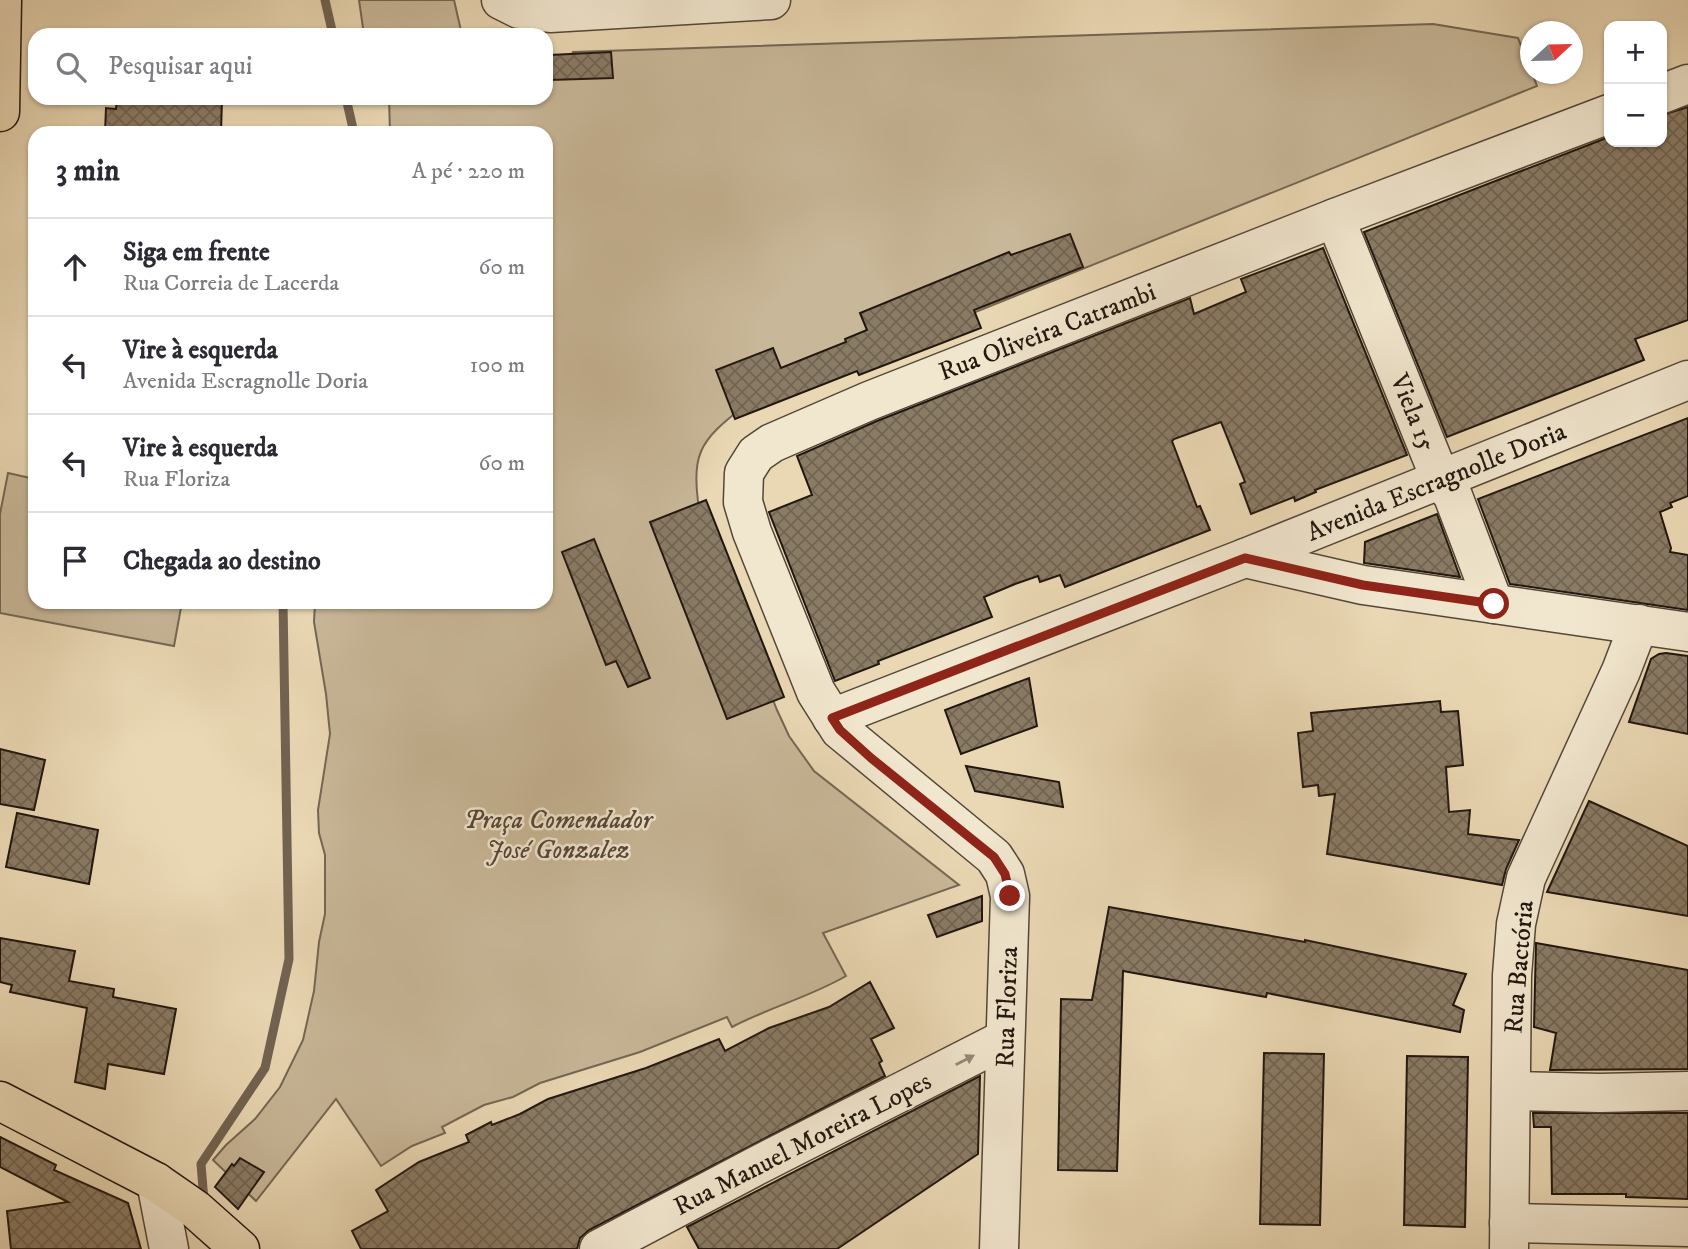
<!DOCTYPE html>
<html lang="pt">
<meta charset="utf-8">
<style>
body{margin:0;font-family:"IM FELL DW Pica",serif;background:#f7f7f7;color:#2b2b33}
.controls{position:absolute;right:21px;top:21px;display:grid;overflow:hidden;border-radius:14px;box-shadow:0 2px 5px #0004}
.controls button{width:63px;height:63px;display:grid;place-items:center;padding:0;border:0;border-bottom:2px solid #e1e1e2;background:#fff;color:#2b2b33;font:35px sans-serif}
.compass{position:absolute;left:1520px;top:21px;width:63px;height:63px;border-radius:50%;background:#fff;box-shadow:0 2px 5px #0004;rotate:68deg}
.stop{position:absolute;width:21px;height:21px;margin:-16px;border:5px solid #8f2418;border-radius:50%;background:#fff}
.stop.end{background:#8f2418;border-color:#fff;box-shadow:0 2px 7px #0008}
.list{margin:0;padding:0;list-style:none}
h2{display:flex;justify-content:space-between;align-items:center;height:91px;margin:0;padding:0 28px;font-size:30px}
h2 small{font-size:23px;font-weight:400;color:#7c7c81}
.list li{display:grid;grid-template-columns:46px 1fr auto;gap:21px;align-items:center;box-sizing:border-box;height:98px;padding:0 28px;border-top:2px solid #e1e1e2}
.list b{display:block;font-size:26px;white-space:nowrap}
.list p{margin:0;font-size:23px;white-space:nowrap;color:#7c7c81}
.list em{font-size:23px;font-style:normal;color:#7c7c81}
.icon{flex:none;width:38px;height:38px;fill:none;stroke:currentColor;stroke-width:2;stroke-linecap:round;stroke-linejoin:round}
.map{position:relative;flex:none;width:1688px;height:1249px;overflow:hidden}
.search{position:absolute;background:#fff;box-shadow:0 2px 5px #0004;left:28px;top:28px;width:525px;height:77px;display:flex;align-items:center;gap:18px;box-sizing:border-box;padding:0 24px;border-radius:21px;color:#7c7c81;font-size:26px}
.panel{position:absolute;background:#fff;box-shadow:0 2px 5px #0004;left:28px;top:126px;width:525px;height:483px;border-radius:21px}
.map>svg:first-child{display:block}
</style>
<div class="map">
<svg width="1688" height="1249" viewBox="0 0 1688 1249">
<defs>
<pattern id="building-cross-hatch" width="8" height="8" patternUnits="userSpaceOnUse" patternTransform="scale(1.75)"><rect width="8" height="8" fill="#8a7b65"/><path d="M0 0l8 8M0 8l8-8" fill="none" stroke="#706452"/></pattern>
</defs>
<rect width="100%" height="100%" fill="#ead8b4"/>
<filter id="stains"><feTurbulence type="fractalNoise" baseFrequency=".00286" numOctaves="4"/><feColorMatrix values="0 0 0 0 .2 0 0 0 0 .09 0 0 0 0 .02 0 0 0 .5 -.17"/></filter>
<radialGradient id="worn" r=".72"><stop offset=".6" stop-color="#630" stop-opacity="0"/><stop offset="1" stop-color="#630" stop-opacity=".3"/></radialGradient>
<g fill="#c8b798" stroke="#746754" stroke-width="2">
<polygon points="359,0 454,0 462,35 364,35"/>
<path d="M1433 24 1518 38 1537 86 747 404C696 443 691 454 700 517L777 710 789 736 814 771 959 885 823 933 846 976C810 997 770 1007 732 1027L727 1017 640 1052 540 1083 513 1097 484 1105 442 1127 445 1133 412 1146 381 1166 336 1099 256 1201 213 1160 226 1145 255 1119 280 1087 303 1040 314 991 319 942 325 914V855L319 833 318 810 330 734 326 694 314 622 315 602H546V133H390L389 98H546V77H560L573 52Z"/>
<polygon points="8,473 35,479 35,602 182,602 174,646 0,613 0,514"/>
</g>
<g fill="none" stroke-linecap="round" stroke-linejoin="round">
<g stroke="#716351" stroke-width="9">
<polyline points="325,0 333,35"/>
<polyline points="346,98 354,133"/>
<polyline points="204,1201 201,1164 265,1068 289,959 283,602"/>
</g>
</g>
<g fill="url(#building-cross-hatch)" stroke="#211710" stroke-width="2">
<polygon points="611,52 613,78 550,80 550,55"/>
<polygon points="117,98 222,98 221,133 105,132 106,108 116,109"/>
<polygon points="1688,107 1688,320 1635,339 1644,360 1447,437 1364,232 1609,137 1609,142 1662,142 1662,115"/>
<polygon points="1070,234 1083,267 974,310 981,328 859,375 857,371 735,419 716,370 773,348 781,368 846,342 845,339 867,330 860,313 1009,252 1011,255"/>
<polygon points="1323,248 1407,455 1315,490 1316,492 1295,501 1294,497 1251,514 1240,484 1245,482 1221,422 1174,439 1172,441 1197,507 1200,506 1210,530 1065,587 1060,575 1040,582 1038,576 1015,584 984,597 992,617 878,661 879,664 835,681 769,512 812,495 797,456 877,421 1190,298 1194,314 1246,292 1241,279"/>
<polygon points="1688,418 1688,496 1670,503 1672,507 1660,512 1671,548 1670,552 1688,555 1688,610 1510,584 1478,499"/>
<polygon points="706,500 784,697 727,719 650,522"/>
<polygon points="1437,514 1460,577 1364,563 1365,542"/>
<polygon points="594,539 650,678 628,687 616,661 606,665 562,552"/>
<polygon points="1666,653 1688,656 1688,734 1629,722 1651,659 1659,654"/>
<polygon points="1029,678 1037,726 961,754 945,710"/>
<polygon points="1440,701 1441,712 1458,711 1463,765 1446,767 1449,812 1470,810 1468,834 1519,840 1506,869 1502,885 1327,854 1335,794 1319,796 1318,785 1303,787 1298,733 1313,731 1311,713"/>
<polygon points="0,749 45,760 34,810 0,804"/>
<polygon points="966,766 1059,782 1063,807 975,791"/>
<polygon points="1589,801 1688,846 1688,916 1547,892"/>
<polygon points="17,813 98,830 89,884 6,867"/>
<polygon points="982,896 982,921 937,937 928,915"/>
<polygon points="1109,907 1305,942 1305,940 1466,974 1453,1005 1464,1010 1460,1032 1267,993 1266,997 1123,971 1117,1171 1058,1170 1061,999 1092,1000"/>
<polygon points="0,938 75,951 69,981 114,989 113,997 176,1009 164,1074 108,1064 105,1089 75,1082 87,1008 10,992 12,985 0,982"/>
<polygon points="1536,943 1688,970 1688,1069 1550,1070 1556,1033 1534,1027"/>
<polygon points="870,982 894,1028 871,1039 882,1061 879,1063 885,1076 589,1230 580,1238 577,1249 361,1249 352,1231 388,1211 376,1190 419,1162 469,1142 466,1135 491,1122 492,1125 520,1114 548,1099 646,1068 719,1039 725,1051 769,1028 829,1007"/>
<polygon points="1264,1053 1324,1054 1320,1225 1260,1224"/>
<polygon points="1407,1056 1468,1057 1465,1227 1404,1225"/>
<polygon points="980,1076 978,1154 837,1249 699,1249 687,1227"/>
<polygon points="1533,1113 1688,1113 1688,1199 1626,1197 1626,1194 1552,1194 1551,1127 1534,1127"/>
<polygon points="0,1137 56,1165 54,1170 128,1203 141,1249 11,1249 7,1211 68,1202 0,1167"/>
<polygon points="240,1158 264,1172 238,1209 215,1187 232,1164 234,1166"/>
</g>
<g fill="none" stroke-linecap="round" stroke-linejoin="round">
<defs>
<g id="minor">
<polyline points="501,0 519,9 550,13 771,0"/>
<polyline points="1662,94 1688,84"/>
<polyline points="1335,218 1440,478 1453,496 1494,604"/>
<polyline points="1245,558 1363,585 1688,632"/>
<polyline points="832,718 1245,558 1688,380"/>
<polyline points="1511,1091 1600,1093 1688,1091"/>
<polyline points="156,1182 169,1249"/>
<polyline points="1509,1223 1688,1227"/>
<polyline points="599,1249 756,1166 1005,1039"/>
<polyline points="999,1249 1010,896 1005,874 994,857 840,730 816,692 752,532 743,502 744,473 756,454 772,443 869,401 1335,218 1609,114"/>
<polyline points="1509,1249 1512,975 1516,924 1526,878 1621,671 1639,624"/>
</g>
<g id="major">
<polyline points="0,112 2,0"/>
<polyline points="0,1101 156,1182 195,1209 240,1249"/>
</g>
</defs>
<use href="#minor" stroke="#534739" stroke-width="41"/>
<use href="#major" stroke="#211710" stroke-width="41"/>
<use href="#minor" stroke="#f1e6ce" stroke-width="38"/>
<use href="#major" stroke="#ead8b4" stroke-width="38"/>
</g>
<defs><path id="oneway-solid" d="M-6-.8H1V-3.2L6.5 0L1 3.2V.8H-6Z" transform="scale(1.75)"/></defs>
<use fill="#938978" href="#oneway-solid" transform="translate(965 1060) rotate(-27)"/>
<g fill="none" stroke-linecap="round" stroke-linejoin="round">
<polyline stroke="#8f2418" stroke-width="9" points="1010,896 1005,874 994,857 871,758 840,730 832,718 1245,558 1363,585 1494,604"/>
</g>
<g text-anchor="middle" stroke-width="5" stroke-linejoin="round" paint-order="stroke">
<g font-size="26" fill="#211710" stroke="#f1e6ce">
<text transform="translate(1047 331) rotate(-21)" y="9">Rua Oliveira Catrambi</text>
<text transform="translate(1414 412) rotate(68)" y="9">Viela 15</text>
<text transform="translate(1436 481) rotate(-22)" y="9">Avenida Escragnolle Doria</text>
<text transform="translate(1518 967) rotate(-85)" y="9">Rua Bactória</text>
<text transform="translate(1006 1007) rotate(-88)" y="9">Rua Floriza</text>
<text transform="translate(802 1143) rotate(-27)" y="9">Rua Manuel Moreira Lopes</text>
</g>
<g font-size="26" font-style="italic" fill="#534739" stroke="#f1e6ce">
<text x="558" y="828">Praça Comendador<tspan x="558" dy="30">José Gonzalez</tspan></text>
</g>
</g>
<rect width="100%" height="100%" filter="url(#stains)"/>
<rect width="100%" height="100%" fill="url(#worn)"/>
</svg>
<div class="controls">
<button>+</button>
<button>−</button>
</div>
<svg class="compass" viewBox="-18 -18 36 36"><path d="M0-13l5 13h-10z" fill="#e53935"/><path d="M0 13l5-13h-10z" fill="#7c7c81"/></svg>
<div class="stop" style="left:1494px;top:604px"></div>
<div class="stop end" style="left:1010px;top:896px"></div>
<div class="search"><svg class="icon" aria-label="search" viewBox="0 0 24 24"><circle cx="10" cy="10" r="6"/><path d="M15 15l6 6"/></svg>Pesquisar aqui</div>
<section class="panel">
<h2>3 min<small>A pé · 220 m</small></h2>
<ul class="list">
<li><svg class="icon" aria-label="ahead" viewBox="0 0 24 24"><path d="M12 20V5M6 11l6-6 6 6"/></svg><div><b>Siga em frente</b><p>Rua Correia de Lacerda</p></div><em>60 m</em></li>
<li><svg class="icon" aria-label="left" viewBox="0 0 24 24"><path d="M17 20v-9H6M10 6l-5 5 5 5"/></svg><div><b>Vire à esquerda</b><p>Avenida Escragnolle Doria</p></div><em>100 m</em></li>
<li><svg class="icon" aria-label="left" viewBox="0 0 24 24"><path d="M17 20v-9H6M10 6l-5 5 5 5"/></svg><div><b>Vire à esquerda</b><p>Rua Floriza</p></div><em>60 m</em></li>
<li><svg class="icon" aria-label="arrive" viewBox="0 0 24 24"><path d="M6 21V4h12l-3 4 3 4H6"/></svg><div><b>Chegada ao destino</b></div></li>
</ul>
</section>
</div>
